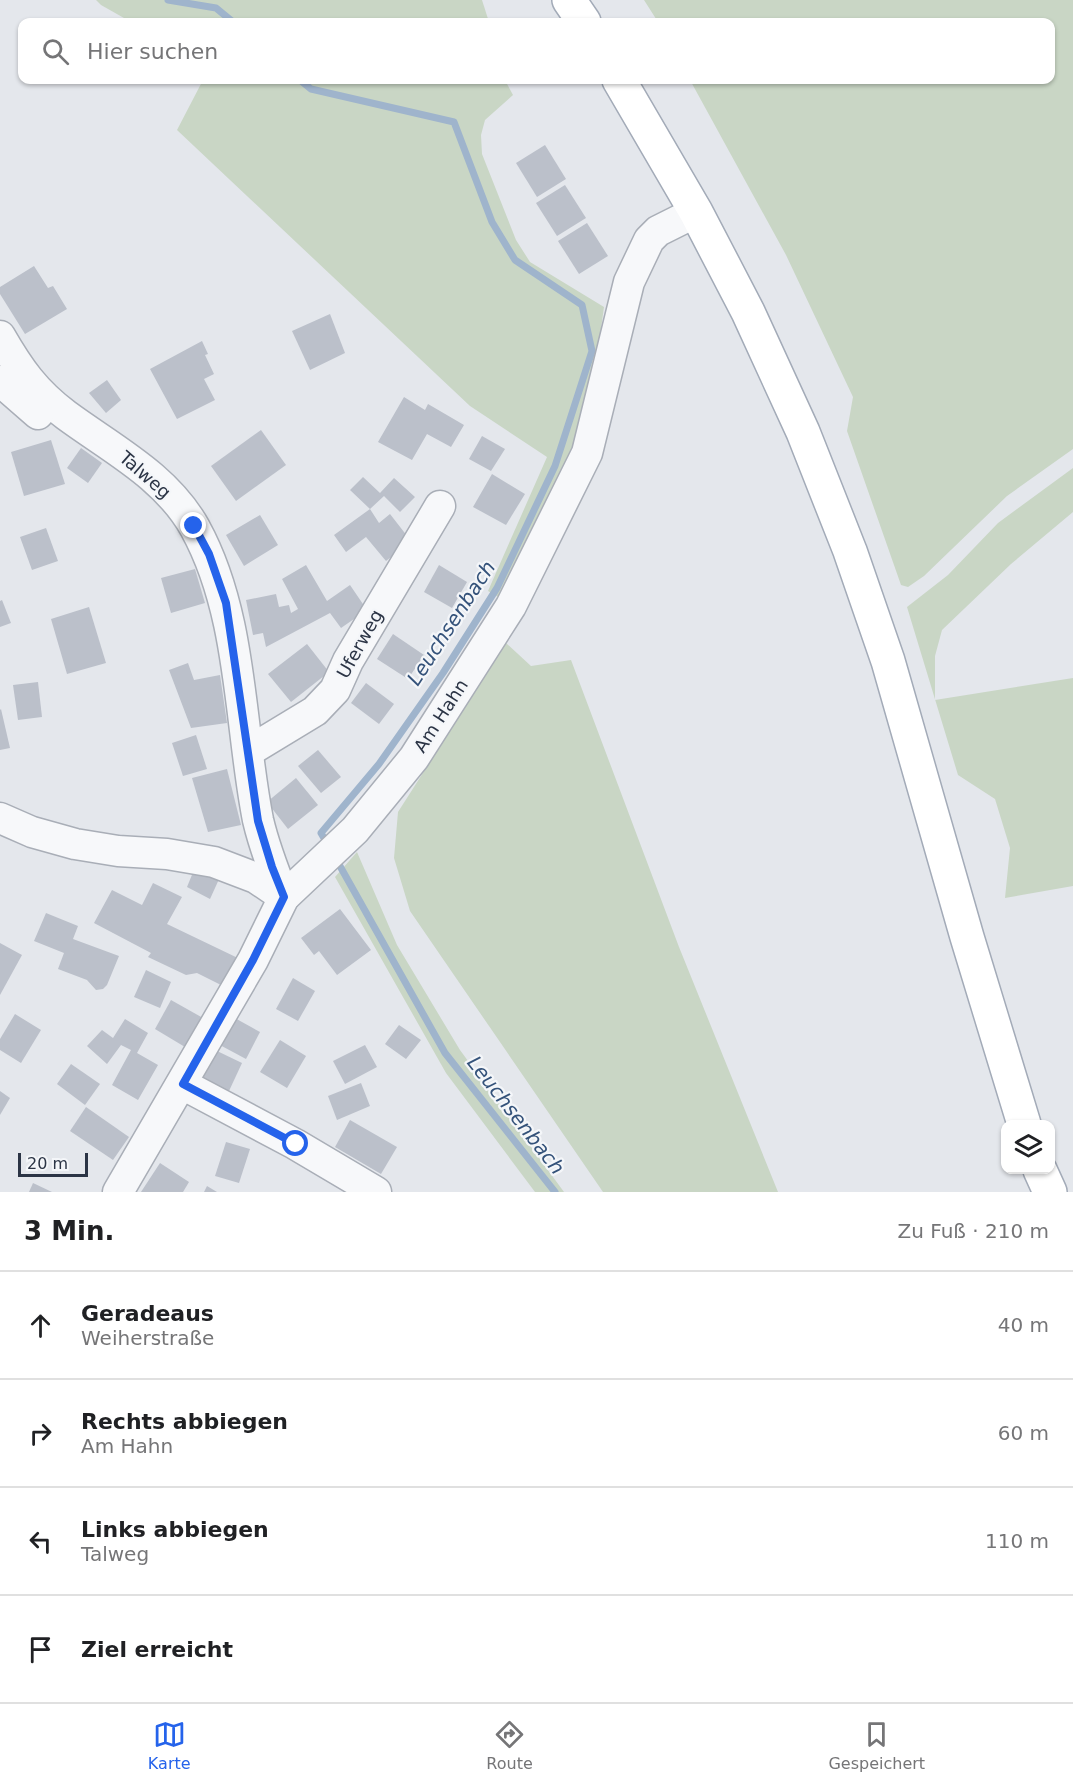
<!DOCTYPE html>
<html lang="de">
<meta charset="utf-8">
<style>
body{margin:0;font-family:"DejaVu Sans",sans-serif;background:#f2f2f2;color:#202124}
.controls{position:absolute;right:18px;bottom:18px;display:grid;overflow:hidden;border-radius:12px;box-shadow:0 2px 4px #0004}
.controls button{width:54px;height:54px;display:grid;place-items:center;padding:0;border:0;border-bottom:2px solid #e0e0e0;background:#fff;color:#202124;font:30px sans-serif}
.scale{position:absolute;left:18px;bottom:15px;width:70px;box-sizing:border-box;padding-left:6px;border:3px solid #2b3445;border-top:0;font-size:16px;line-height:21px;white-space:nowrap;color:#2b3445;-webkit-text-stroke:4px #f4f6f9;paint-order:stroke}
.stop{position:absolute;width:18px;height:18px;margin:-14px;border:4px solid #2563eb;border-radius:50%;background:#fff}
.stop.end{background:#2563eb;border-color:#fff;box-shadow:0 2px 6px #0008}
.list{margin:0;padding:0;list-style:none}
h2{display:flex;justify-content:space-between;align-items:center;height:78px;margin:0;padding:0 24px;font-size:26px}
h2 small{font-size:20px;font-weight:400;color:#757577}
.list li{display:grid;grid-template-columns:39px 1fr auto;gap:18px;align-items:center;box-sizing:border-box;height:108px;padding:0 24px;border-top:2px solid #e0e0e0}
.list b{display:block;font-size:22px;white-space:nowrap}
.list p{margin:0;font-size:20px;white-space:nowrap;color:#757577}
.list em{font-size:20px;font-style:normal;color:#757577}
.icon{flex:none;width:33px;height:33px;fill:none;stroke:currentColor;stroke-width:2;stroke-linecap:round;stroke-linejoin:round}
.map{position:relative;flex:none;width:1073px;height:1192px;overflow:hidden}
.search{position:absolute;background:#fff;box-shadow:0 2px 4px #0004;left:18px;right:18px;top:18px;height:66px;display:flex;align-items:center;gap:15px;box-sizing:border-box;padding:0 21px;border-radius:12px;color:#757577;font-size:22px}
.sheet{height:510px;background:#fff}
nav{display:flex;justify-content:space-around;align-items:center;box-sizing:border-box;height:84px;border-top:2px solid #e0e0e0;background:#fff;font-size:16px;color:#757577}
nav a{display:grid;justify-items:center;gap:3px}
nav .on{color:#2563eb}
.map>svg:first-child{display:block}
</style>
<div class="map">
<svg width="1073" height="1192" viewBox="0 0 1073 1192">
<rect width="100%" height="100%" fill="#e4e7ec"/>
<g fill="#c9d6c5">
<polygon points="96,0 482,0 489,22 131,22 101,5"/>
<polygon points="644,0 1073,0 1073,449 1007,496 924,576 908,587 901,585 847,431 853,397 786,255 690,80 1050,80 1050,22 658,22"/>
<polygon points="203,80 505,80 513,95 485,120 481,135 482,154 516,240 530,262 604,307 591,401 567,466 505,601 488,591 547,457 470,406 177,130"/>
<polygon points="1073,468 1073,512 1011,564 942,630 935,656 935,700 1073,678 1073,886 1005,898 1010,848 995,799 958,775 907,607 948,575 998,523"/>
<polygon points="506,643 531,666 571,660 679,947 778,1192 603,1192 410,911 394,858 398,812"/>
<polygon points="357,852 397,945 460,1050 564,1192 535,1192 446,1073 335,877"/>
</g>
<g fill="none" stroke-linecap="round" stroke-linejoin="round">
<g stroke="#9fb4cc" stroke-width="7">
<polyline points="168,0 216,8 233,22"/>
<polyline points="300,80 311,89 454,122 492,222 515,260 582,305 592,351 555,466 497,588 443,673 379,764 321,833 328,845"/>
<polyline points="336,859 445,1053 555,1192"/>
</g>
</g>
<g fill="#bbc0ca">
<polygon points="545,145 566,179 537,197 516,163"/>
<polygon points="565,185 586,218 557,236 536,203"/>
<polygon points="587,223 608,256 579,274 558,241"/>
<polygon points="34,266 48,288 53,286 67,309 25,334 0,294 0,287"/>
<polygon points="330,314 345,353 310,370 292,331"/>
<polygon points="202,341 208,354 205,355 214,374 204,379 215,400 177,419 150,369"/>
<polygon points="107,380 121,400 106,413 89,393"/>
<polygon points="404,397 425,410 428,404 464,425 451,447 427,434 412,460 378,442"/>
<polygon points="261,430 286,465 236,501 211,466"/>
<polygon points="482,436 505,449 491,471 469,459"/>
<polygon points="51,440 65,484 24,496 11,452"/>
<polygon points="81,448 102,463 88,483 67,468"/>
<polygon points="492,474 525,494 506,525 473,507"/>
<polygon points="363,477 380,493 394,478 415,497 400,512 384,496 370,509 350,490"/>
<polygon points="370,509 379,523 390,514 411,541 386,561 366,537 346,552 334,535"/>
<polygon points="260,515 278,545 244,566 226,535"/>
<polygon points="46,528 58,561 32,570 20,537"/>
<polygon points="306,565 327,601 350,585 367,610 341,628 330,613 266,647 263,633 253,635 246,600 276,594 279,607 289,605 291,613 298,609 282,579"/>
<polygon points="439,565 467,582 452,608 424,592"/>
<polygon points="195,569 205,603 171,613 161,578"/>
<polygon points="2,600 11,623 0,627 0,601"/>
<polygon points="89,607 106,663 67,674 51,619"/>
<polygon points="393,634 424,655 408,679 377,659"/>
<polygon points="307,644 329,672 291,702 268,674"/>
<polygon points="188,663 194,680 220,675 227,723 191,728 169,670"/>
<polygon points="38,682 42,717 18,720 13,685"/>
<polygon points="366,683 394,704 379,724 351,703"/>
<polygon points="1,709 10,748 0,750 0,710"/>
<polygon points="196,735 207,769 183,776 172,743"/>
<polygon points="318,750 341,777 321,793 298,766"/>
<polygon points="227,769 241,825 208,832 192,778"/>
<polygon points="296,778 318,805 288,829 267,802"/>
<polygon points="196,865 220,877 210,899 187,887"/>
<polygon points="153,883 182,897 167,924 242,960 227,988 197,973 186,975 148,957 151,953 94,923 112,890 142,905"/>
<polygon points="340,909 371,950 337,975 319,951 314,955 301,938"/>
<polygon points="46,913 78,926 73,939 119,956 107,985 103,989 96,990 87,980 58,969 64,953 34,941"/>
<polygon points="0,943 22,955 0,995"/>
<polygon points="146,970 171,982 160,1008 134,997"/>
<polygon points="293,978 315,991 298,1021 276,1009"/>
<polygon points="171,1000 203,1018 185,1047 155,1029"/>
<polygon points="15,1014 41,1030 21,1063 0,1050 0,1039"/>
<polygon points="233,1017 260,1032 246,1059 218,1044"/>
<polygon points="125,1019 148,1033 137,1053 158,1065 138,1100 112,1085 131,1050 121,1045 107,1064 87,1046 102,1030 113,1038"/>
<polygon points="399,1025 421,1040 406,1059 385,1044"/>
<polygon points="280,1040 306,1056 287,1088 260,1072"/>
<polygon points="365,1045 377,1067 345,1084 333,1061"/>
<polygon points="215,1050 242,1063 229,1091 201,1077"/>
<polygon points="71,1064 100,1084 85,1105 57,1084"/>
<polygon points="361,1083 370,1106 337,1120 328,1096"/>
<polygon points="0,1091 10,1098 0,1115"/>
<polygon points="86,1107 129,1137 113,1160 70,1131"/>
<polygon points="350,1120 397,1147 381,1174 335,1147"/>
<polygon points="226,1142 250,1149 239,1183 215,1176"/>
<polygon points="160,1163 189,1182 183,1192 141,1192"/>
<polygon points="33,1183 52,1192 29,1192"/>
<polygon points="207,1186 217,1192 204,1192"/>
</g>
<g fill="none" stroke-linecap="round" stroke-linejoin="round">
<defs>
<g id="minor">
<path d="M0 336C19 369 35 392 66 415 112 449 166 476 195 528 243 615 239 724 258 820 264 846 274 872 284 897"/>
<polyline points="0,381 38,414"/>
<polyline points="249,751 315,711 335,690 348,661 440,506"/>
<polyline points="0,818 32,832 75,844 118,851 167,854 214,862 256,878 284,897"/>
<polyline points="182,1084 295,1144 376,1192"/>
<polyline points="118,1192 253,960 284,897 355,830 414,758 511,606 587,453 629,282 649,240 658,231 696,212"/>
</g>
<g id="major">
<polyline points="569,0 584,22"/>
<polyline points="619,80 696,212 748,312 803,432 850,551 888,661 967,937 1024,1124"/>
<polyline points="1040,1170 1050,1192"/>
</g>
</defs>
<use href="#minor" stroke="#a9aeb7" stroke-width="33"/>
<use href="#major" stroke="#a3abb8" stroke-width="36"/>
<use href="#minor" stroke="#f7f8fa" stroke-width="30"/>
<use href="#major" stroke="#fff" stroke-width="33"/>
</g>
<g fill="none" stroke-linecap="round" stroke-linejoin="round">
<polyline stroke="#2563eb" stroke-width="8" points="194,526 209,554 226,603 258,821 272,867 284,897 253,960 183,1084 296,1144"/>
</g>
<g text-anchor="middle" stroke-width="4.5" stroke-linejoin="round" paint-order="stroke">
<g font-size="18" fill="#2b3445" stroke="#f4f6f9">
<text transform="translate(145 475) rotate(41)" y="6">Talweg</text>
<text transform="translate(360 644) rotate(-61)" y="6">Uferweg</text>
<text transform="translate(441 716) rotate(-57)" y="6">Am Hahn</text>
</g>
<g font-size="20" font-style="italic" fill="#34527a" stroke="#f4f6f9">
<text transform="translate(451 623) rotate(-57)" y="7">Leuchsenbach</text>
<text transform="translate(516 1115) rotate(52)" y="7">Leuchsenbach</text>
</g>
</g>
</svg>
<div class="controls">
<button><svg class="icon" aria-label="layers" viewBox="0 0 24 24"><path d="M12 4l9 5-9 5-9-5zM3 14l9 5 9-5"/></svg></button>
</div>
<div class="scale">20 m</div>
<div class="stop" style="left:296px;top:1144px"></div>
<div class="stop end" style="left:194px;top:526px"></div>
<div class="search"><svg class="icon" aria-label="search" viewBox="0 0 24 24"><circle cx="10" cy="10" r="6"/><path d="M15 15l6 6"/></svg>Hier suchen</div>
</div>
<section class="sheet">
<h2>3 Min.<small>Zu Fuß · 210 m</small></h2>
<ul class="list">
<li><svg class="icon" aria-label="ahead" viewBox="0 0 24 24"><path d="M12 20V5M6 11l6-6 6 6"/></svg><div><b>Geradeaus</b><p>Weiherstraße</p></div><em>40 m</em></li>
<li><svg class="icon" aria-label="right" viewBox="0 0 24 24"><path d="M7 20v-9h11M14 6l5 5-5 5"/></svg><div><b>Rechts abbiegen</b><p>Am Hahn</p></div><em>60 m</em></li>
<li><svg class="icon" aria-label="left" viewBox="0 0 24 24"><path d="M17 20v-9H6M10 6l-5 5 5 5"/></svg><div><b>Links abbiegen</b><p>Talweg</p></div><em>110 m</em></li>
<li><svg class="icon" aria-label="arrive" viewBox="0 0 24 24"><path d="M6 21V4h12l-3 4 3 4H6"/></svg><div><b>Ziel erreicht</b></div></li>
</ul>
</section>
<nav>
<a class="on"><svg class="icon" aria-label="map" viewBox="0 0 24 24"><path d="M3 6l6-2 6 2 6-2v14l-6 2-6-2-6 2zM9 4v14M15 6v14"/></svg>Karte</a>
<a><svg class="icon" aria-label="directions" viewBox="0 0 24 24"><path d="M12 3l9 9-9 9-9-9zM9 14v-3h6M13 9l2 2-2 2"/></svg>Route</a>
<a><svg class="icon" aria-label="saved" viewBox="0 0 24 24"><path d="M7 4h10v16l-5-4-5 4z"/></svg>Gespeichert</a>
</nav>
